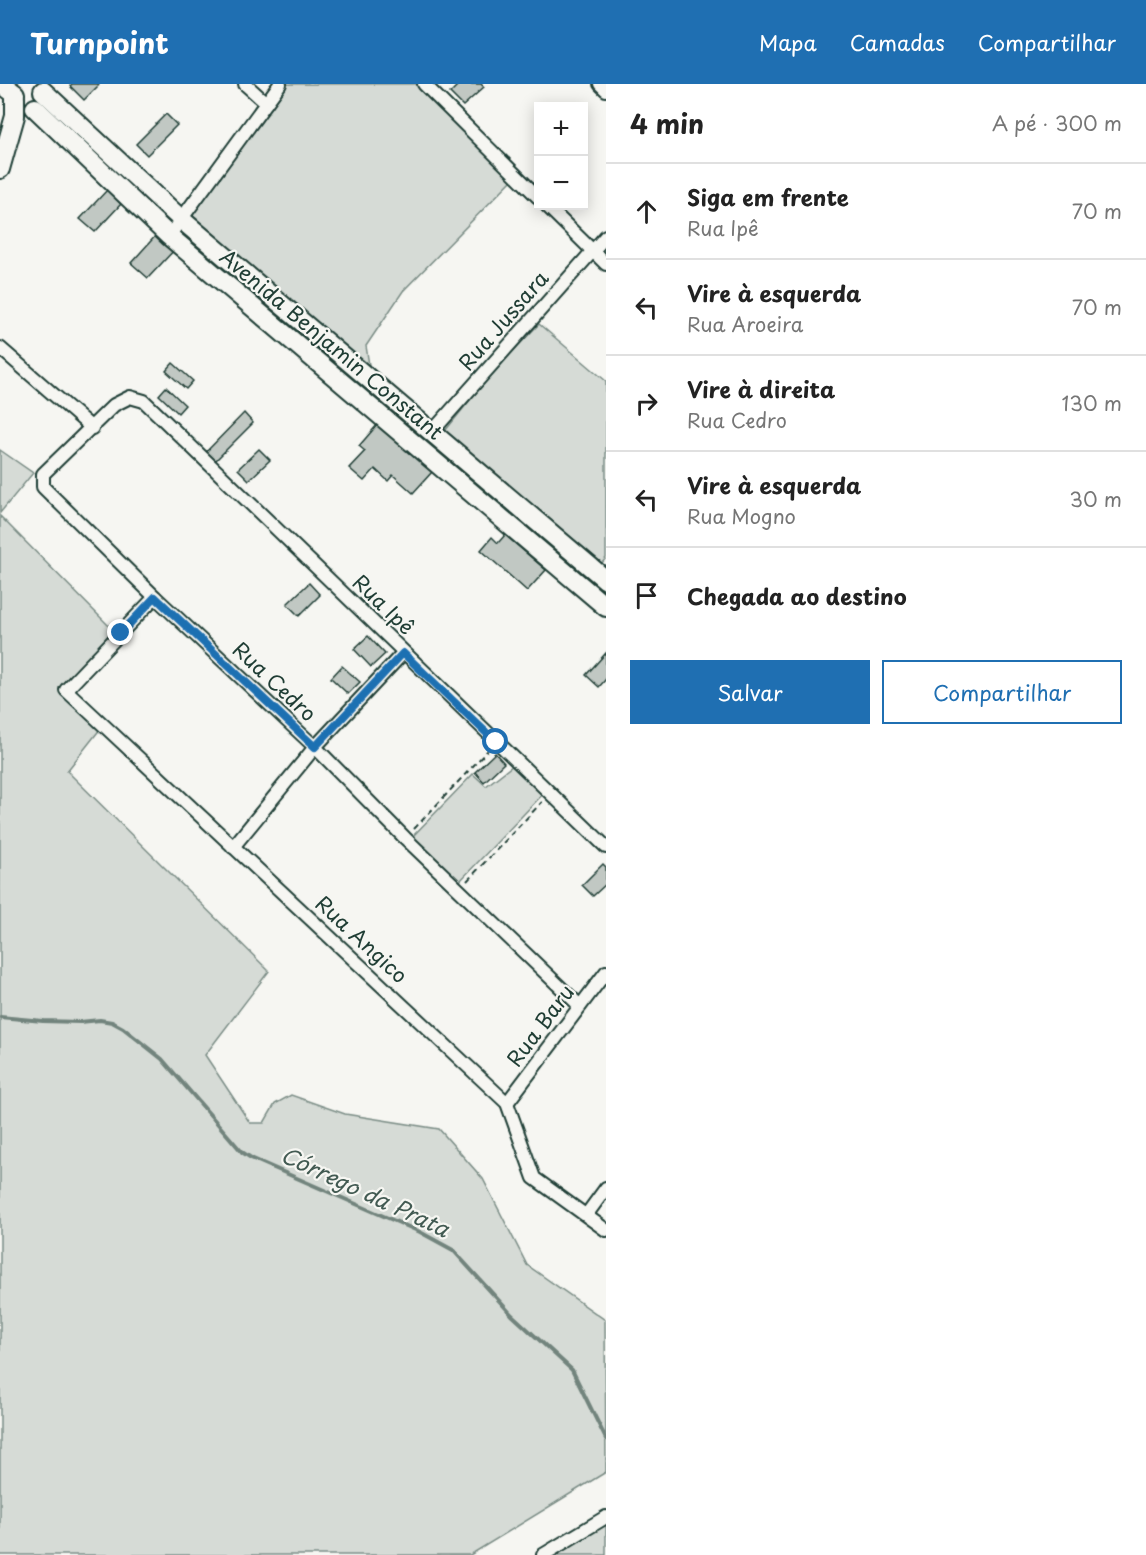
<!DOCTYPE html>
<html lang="pt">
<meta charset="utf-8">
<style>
body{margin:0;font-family:"Playpen Sans",sans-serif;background:#f2f2f2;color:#222}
.controls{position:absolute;right:18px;top:18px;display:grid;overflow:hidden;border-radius:0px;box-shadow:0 3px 15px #0003}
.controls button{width:54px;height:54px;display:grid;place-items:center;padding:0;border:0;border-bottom:2px solid #e0e0e0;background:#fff;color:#222;font:30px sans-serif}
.stop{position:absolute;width:18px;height:18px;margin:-14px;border:4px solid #1f6fb2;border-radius:50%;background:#fff}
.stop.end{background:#1f6fb2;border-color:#fff;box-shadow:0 2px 6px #0008}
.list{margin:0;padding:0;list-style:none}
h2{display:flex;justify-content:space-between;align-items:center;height:78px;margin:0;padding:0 24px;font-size:26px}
h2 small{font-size:20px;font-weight:400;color:#767676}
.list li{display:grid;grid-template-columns:39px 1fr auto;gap:18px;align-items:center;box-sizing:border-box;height:96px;padding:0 24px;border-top:2px solid #e0e0e0}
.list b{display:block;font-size:22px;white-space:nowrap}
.list p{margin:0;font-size:20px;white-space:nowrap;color:#767676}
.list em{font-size:20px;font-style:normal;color:#767676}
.actions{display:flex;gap:12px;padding:18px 24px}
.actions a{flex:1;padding:14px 0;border:2px solid #1f6fb2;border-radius:0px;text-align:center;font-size:21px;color:#1f6fb2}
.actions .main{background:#1f6fb2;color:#fff}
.icon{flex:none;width:33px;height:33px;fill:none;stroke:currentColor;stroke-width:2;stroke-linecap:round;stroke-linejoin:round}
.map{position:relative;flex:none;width:606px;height:1471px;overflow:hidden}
header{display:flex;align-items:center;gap:36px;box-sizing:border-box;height:84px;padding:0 30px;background:#1f6fb2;color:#fff}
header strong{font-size:28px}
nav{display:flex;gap:33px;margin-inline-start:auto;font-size:21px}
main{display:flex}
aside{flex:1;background:#fff}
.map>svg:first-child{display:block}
</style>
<header>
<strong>Turnpoint</strong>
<nav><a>Mapa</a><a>Camadas</a><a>Compartilhar</a></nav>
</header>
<main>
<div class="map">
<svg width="606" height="1471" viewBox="0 0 606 1471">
<rect width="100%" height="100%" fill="#f6f6f2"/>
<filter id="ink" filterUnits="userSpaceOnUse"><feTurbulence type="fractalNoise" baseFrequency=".0167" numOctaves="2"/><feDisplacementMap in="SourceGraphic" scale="12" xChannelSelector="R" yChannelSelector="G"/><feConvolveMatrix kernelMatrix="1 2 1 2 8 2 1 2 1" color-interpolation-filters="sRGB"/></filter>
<g filter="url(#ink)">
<g fill="#d6dbd6" stroke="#7a8c85" stroke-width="1.5">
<polygon points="287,0 417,0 513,95 403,207 366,262 370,287 191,133"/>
<polygon points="539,240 606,297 606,474 602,479 445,347 492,289"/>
<polygon points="0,366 33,389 0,429"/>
<polygon points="0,432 115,548 62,607 101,644 67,687 269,887 205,971 250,1039 264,1039 275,1020 291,1011 345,1030 439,1045 483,1095 527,1181 605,1236 606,1388 470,1471 0,1471"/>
<polygon points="512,682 543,710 459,798 411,754 473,690 486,702"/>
<polygon points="606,1436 606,1471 548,1471"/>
</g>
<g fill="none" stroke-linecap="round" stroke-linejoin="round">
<polyline stroke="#72847d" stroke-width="4" points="0,933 43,937 80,938 100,936 112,938 123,944 162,975 242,1068 251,1074 420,1148 453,1166 512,1231 572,1286 606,1355"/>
</g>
<g fill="#c1c8c3" stroke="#1f3d34" stroke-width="1.5">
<polygon points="72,0 98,0 99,1 84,16 70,2"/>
<polygon points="459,0 481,0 484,3 463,22 450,9"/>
<polygon points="166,30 177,41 147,71 136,60"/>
<polygon points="107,106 121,120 95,148 80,135"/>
<polygon points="159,148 177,163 148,194 131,179"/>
<polygon points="173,279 193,297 186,305 166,287"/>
<polygon points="166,303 185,321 178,329 159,311"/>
<polygon points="244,329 253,339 214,378 205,369"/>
<polygon points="378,340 432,388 413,409 393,391 388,397 375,385 364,397 349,384 365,367 359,362"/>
<polygon points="259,365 270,376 249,396 238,385"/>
<polygon points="505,451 546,486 527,507 481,466 492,453 498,459"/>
<polygon points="309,499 320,511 299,532 287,520"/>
<polygon points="368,552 385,570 371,583 354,565"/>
<polygon points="606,569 606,595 599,603 586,591"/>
<polygon points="342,582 360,598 348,610 331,594"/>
<polygon points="495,669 504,679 484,698 475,688"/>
<polygon points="603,780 606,783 606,800 593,812 582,801"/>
</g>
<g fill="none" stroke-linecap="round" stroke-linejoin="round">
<defs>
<g id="street">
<polyline points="245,0 266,19"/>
<polyline points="424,0 538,113"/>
<polyline points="600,0 606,6"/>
<polyline points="547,122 606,180"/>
<polyline points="169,152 280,0"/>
<polyline points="0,264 92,344"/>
<polyline points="431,349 606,152"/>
<polyline points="155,513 66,606 507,1019 534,1094 606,1146"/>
<polyline points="233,763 315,663 403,569"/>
<polyline points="580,922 405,754 315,663 155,513 43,403 43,390 114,321 130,313 144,317 606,763"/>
<polyline points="507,1019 606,888"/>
<polyline points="587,1130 606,1104"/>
<polyline points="543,1471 606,1433"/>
</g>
<g id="secondary">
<polyline points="2,0 15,10"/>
<polyline points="43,7 182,136 606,496"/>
<polyline points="35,24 169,152 606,523"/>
<polyline points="0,85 15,32 15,14"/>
</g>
</defs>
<use href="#street" stroke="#1f3d34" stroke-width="16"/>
<use href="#secondary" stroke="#1f3d34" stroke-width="22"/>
<g stroke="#1f3d34" stroke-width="2" stroke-dasharray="6 4.5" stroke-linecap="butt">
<polyline points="414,745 488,666"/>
<polyline points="467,797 542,718"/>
</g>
<use href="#street" stroke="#f6f6f2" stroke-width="12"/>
<use href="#secondary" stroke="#f6f6f2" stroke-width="18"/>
</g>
</g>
<g fill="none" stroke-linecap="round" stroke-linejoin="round" filter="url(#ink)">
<polyline stroke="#1f6fb2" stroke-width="8" points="121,549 155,513 315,663 403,569 496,658"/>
</g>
<g text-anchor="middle" stroke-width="4.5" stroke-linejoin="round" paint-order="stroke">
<g font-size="21" fill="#1f3d34" stroke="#f6f6f2">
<text transform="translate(504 237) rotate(-49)" y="7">Rua Jussara</text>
<text transform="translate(331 261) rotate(40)" y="7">Avenida Benjamin Constant</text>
<text transform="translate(383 521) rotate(44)" y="7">Rua Ipê</text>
<text transform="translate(274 598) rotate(43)" y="7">Rua Cedro</text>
<text transform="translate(361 856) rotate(43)" y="7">Rua Angico</text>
<text transform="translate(541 942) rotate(-53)" y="7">Rua Baru</text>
</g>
<g font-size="22" font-style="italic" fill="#425a52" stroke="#f6f6f2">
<text transform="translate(365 1108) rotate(25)" y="8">Córrego da Prata</text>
</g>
</g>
</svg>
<div class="controls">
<button>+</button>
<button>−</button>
</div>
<div class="stop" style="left:496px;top:658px"></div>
<div class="stop end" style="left:121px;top:549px"></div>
</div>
<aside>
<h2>4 min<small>A pé · 300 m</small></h2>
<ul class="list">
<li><svg class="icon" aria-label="ahead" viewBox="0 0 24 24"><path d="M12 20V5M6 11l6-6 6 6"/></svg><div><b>Siga em frente</b><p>Rua Ipê</p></div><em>70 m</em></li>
<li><svg class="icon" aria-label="left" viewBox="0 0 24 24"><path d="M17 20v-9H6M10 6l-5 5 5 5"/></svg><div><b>Vire à esquerda</b><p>Rua Aroeira</p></div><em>70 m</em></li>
<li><svg class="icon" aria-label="right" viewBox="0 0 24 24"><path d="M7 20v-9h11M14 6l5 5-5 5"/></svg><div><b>Vire à direita</b><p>Rua Cedro</p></div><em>130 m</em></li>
<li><svg class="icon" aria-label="left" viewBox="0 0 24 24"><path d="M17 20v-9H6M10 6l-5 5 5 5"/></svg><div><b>Vire à esquerda</b><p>Rua Mogno</p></div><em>30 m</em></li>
<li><svg class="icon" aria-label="arrive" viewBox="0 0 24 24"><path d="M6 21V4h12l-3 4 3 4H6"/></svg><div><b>Chegada ao destino</b></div></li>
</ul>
<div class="actions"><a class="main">Salvar</a><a>Compartilhar</a></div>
</aside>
</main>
